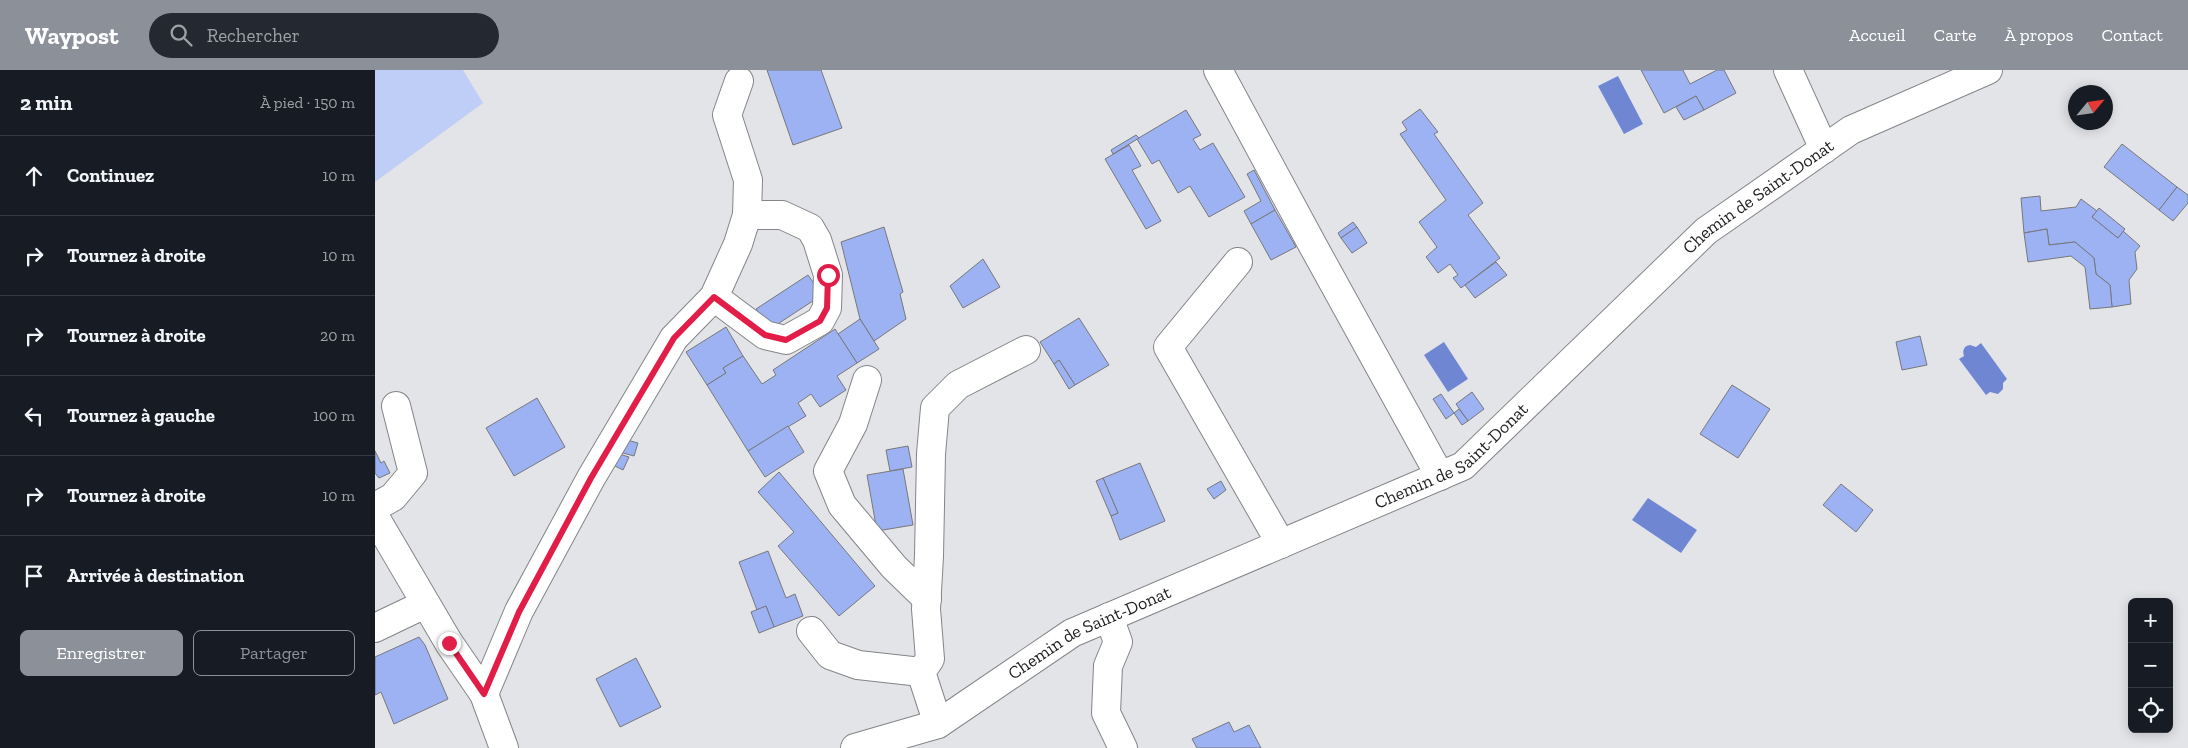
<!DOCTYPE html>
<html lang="fr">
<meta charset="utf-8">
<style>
body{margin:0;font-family:"Zilla Slab",serif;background:#242831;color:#f1f3f6}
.controls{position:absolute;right:15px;bottom:15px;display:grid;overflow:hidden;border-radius:8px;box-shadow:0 2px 12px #0003}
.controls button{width:45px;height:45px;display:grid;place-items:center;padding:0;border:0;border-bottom:1px solid #363941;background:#171b24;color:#f1f3f6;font:25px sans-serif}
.compass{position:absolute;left:1693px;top:15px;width:45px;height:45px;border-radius:50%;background:#171b24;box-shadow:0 2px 12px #0003;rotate:61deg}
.stop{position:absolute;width:15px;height:15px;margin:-11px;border:4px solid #e11d48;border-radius:50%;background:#fff}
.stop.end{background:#e11d48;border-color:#fff;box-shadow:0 1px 5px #0008}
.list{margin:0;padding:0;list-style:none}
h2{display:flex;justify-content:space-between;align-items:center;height:65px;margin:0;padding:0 20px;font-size:21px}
h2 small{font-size:16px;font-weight:400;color:#9ea1a6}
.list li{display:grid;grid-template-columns:32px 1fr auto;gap:15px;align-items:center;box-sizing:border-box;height:80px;padding:0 20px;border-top:1px solid #363941}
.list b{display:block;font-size:19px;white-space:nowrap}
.list em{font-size:16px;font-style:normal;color:#9ea1a6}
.actions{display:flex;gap:10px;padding:15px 20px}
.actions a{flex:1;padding:11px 0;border:1px solid #8c9099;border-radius:8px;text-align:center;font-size:18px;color:#8c9099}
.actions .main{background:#8c9099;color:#fff}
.icon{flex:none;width:28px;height:28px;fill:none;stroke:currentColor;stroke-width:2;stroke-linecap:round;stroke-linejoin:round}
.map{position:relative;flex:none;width:1813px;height:678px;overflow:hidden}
header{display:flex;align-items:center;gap:30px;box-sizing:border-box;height:70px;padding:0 25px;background:#8c9099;color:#fff}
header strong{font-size:24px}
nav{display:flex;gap:28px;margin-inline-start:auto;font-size:18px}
.search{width:350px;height:45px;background:#242831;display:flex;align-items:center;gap:12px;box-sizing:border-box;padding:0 18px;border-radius:28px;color:#9ea1a6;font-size:19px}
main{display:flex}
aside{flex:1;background:#171b24}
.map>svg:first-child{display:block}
</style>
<header>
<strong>Waypost</strong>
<div class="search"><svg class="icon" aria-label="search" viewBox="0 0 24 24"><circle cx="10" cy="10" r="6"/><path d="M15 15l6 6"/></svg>Rechercher</div>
<nav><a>Accueil</a><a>Carte</a><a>À propos</a><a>Contact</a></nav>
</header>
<main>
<aside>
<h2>2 min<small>À pied · 150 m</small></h2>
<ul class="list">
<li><svg class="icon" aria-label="ahead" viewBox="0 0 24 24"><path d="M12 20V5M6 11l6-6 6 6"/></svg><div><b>Continuez</b></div><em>10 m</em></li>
<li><svg class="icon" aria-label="right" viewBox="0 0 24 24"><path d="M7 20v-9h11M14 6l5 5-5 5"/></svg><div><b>Tournez à droite</b></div><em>10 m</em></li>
<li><svg class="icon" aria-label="right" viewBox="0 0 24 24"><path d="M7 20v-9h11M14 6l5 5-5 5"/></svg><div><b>Tournez à droite</b></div><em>20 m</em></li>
<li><svg class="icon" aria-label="left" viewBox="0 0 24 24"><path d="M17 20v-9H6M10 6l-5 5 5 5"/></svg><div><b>Tournez à gauche</b></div><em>100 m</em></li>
<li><svg class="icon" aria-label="right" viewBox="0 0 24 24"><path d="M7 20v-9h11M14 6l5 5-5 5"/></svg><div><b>Tournez à droite</b></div><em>10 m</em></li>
<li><svg class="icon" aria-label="arrive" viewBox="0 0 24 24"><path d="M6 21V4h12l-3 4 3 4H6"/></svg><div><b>Arrivée à destination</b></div></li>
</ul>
<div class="actions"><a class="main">Enregistrer</a><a>Partager</a></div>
</aside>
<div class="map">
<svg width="1813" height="678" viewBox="0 0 1813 678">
<rect width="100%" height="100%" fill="#e3e4e8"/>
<polygon fill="#bfcef7" points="0,0 88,0 108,33 0,112"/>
<g fill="#6f86d3">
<polygon points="1243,6 1268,54 1249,64 1223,16"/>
<polygon points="1069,272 1093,309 1073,322 1049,285"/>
<path d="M1606 273 1632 309 1628 313V319L1623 324 1615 322 1611 325 1584 289 1589 286C1587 280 1589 276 1595 275L1601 277Z"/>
<polygon points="1273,428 1322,460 1306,483 1257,450"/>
</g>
<g fill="#9db2f3" stroke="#77787b">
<polygon points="392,0 446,0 467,58 418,75"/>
<polygon points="1266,0 1308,0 1315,14 1342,0 1349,0 1361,23 1329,40 1321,26 1289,43"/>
<polygon points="1321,26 1329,40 1309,50 1301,37"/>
<polygon points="1045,39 1063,62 1059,64 1108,133 1093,145 1125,188 1086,218 1078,208 1083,205 1075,194 1063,203 1051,187 1062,177 1044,152 1071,130 1025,64 1032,60 1027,52"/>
<polygon points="811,40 826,65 818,69 825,80 838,73 870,127 834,147 815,116 803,123 784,90 777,94 762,69"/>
<polygon points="1702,52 1714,52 1710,58"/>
<polygon points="761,65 764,68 738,84 736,80"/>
<polygon points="1747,74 1802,117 1784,140 1729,97"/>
<polygon points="754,75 766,96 757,100 786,151 771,159 730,89"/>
<polygon points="879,100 900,140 876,154 869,141 886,131 872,104"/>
<polygon points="1802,117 1813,125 1813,133 1798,151 1784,140"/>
<polygon points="1665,126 1666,141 1701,137 1706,129 1722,141 1717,147 1743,168 1748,161 1765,176 1760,182 1762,199 1754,210 1756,234 1737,237 1735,215 1721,204 1719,188 1700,172 1674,175 1672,159 1649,163 1646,128"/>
<polygon points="1724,138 1750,159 1743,168 1717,147"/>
<polygon points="900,140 921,177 896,190 876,154"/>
<polygon points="978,152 982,157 966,168 963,163"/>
<polygon points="509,157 528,222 525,224 531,249 499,271 485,249 466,172"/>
<polygon points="982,157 992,173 977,183 966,168"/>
<polygon points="1672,159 1674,175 1700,172 1719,188 1721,204 1735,215 1737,237 1715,239 1710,197 1696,186 1653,192 1649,163"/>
<polygon points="608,189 625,217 588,238 575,216"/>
<polygon points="1121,192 1132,205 1100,228 1090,215"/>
<polygon points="433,205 447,225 395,259 381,239"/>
<polygon points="704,248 734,295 700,315 684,290 679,294 665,272"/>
<polygon points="485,249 504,279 482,293 463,264"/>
<polygon points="351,257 368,286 348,298 351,303 332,315 311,282"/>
<polygon points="460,259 482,293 462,306 471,320 445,337 436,324 423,333 431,346 373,381 332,315 351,303 348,298 368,286 387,314 401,305 398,300"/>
<polygon points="1545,266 1552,295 1527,300 1521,272"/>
<polygon points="684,290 700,315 694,319 679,294"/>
<polygon points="1357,315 1395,339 1363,388 1325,364"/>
<polygon points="1097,322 1109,339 1093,351 1081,334"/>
<polygon points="1066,324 1079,343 1071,349 1058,329"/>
<polygon points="162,328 190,377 139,406 111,358"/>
<polygon points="1084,339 1093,351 1087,355 1079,343"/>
<polygon points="413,356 429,382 390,407 373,381"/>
<polygon points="252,370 263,373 259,386 248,383"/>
<polygon points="533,376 537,397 515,401 511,380"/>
<polygon points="0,381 6,393 9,391 15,403 4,408 0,403"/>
<polygon points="241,383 254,387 248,400 238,395"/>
<polygon points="765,393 790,451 745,470 736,446 743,443 728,408"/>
<polygon points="528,399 538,455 502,461 492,405"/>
<polygon points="404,402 500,516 464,546 403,476 419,462 383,422"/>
<polygon points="728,408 743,443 736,446 721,411"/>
<polygon points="846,411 851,420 839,429 832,419"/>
<polygon points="1466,414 1498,440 1481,462 1448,435"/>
<polygon points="393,481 411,528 420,524 428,546 399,557 391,536 382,540 364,492"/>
<polygon points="391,536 399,557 384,563 376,542"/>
<polygon points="44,567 50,575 73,629 19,654 6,622 0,625 0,587"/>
<polygon points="261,588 286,637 245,657 221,609"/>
<polygon points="854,652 859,662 874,655 886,678 822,678 817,669"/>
</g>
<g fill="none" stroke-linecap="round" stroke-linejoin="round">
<defs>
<g id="minor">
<polyline points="843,0 937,174 1065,406"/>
<polyline points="1413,0 1449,79"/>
<polyline points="863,192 793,277 906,474"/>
<polyline points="339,227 390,265 411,270 445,251 452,238 453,205 442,170 435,158 407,145 372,145"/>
<polyline points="492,310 478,354 453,401 467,435 519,497 552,529"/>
<polyline points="0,437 18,427 38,403 21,336"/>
<polyline points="0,447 74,573 109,624"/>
<polyline points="734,547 743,572 733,596 731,643 748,678"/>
<polyline points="0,558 50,534"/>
<polyline points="436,561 455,585 483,595 546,602"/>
<polyline points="563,654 546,602 555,589 551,539 554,486 556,384 560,338 583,315 651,280"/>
<polyline points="129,678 109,624 144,541 216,408 299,268 339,227 363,174 372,145 373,110 352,45 364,11"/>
<path id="s1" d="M480 678 563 654 697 563 1088 396 1331 161 1476 60 1613 0"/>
</g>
</defs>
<use href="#minor" stroke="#848588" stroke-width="30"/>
<use href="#minor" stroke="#fff" stroke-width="28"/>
</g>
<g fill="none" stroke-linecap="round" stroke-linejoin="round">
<polyline stroke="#e11d48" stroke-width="6" points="74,573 109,624 144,542 216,408 299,268 339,227 390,265 411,270 445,251 452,238 453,205"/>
</g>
<g text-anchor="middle" stroke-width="5" stroke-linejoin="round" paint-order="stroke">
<g font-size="18" fill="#1d1e1f" stroke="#fff">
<text dy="6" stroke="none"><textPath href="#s1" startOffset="1074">Chemin de Saint-Donat</textPath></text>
<text dy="6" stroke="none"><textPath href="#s1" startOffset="669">Chemin de Saint-Donat</textPath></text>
<text dy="6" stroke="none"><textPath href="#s1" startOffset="264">Chemin de Saint-Donat</textPath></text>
</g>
</g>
</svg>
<div class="controls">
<button>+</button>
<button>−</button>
<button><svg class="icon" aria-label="locate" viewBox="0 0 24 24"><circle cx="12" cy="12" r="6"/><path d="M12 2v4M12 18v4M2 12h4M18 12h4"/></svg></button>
</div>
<svg class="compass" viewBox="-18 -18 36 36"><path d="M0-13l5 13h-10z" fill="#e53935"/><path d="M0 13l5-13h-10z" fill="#9ea1a6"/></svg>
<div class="stop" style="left:453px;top:205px"></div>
<div class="stop end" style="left:74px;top:573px"></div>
</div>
</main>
